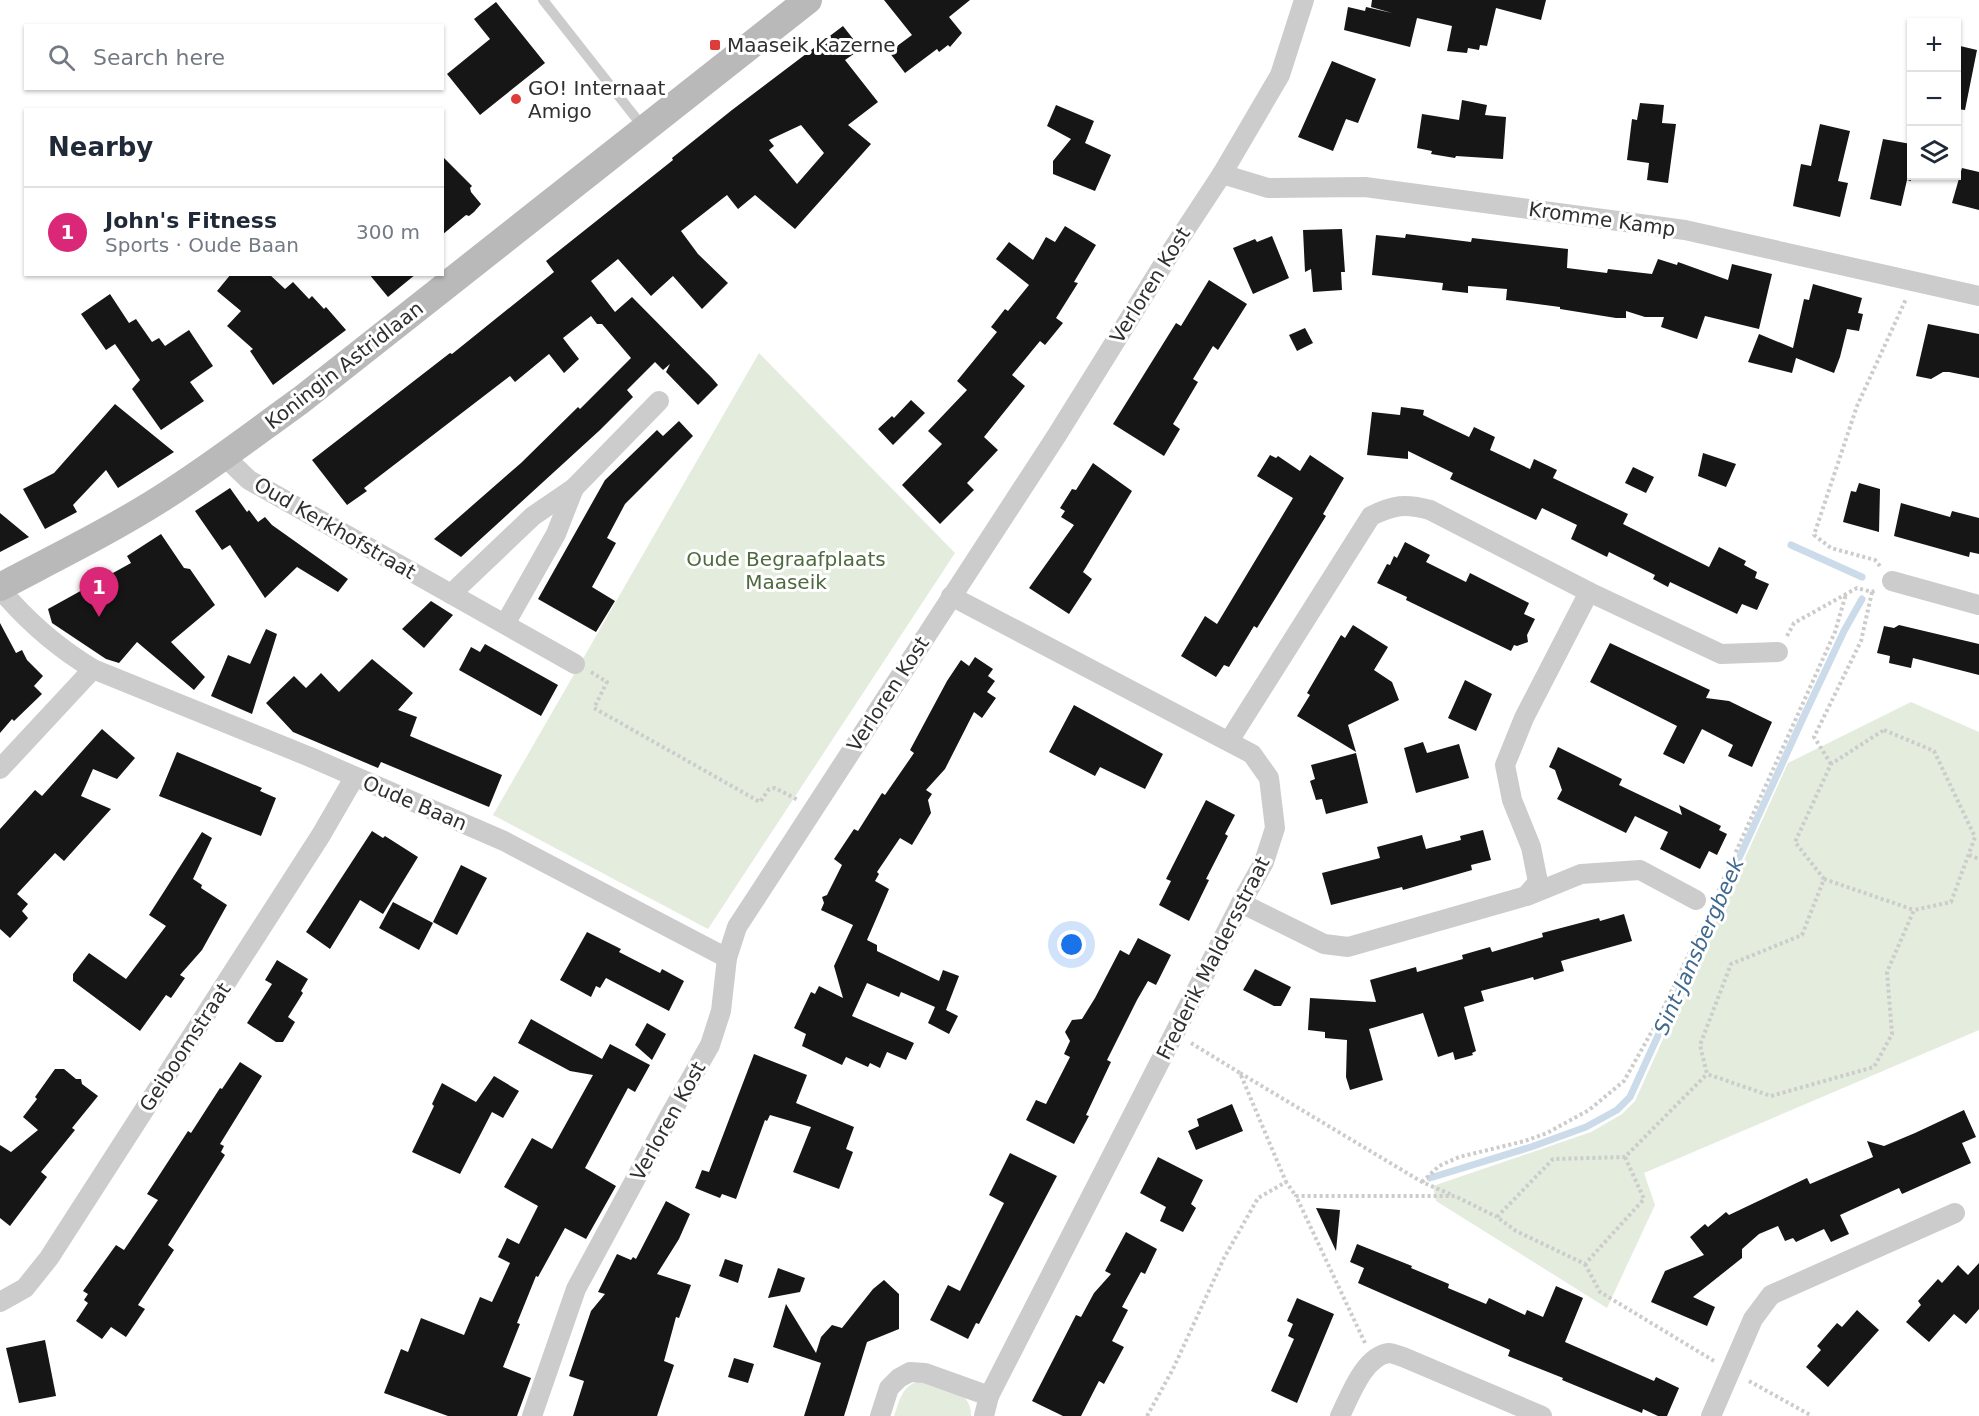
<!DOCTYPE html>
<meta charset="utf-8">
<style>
body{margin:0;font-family:"DejaVu Sans",sans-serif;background:#f2f2f3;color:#1f2937}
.controls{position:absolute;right:18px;top:18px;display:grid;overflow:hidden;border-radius:0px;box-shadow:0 2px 4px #0004}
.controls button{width:54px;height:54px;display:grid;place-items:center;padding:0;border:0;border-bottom:2px solid #e0e1e3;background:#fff;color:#1f2937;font:30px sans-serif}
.you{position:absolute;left:1072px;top:945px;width:21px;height:21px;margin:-15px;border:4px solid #fff;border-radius:50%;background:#1a73e8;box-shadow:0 0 0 9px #1a73e833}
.badge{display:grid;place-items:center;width:39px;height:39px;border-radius:50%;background:#db2777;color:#fff;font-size:20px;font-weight:700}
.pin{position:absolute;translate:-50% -50px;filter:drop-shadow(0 2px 3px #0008)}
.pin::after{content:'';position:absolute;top:32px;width:21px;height:18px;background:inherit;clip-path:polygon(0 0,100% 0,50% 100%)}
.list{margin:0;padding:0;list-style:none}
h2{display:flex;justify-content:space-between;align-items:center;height:78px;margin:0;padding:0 24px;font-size:26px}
h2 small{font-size:20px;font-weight:400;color:#747a83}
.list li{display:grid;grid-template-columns:39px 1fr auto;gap:18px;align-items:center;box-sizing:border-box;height:90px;padding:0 24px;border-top:2px solid #e0e1e3}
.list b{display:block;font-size:22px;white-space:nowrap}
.list p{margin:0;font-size:20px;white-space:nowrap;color:#747a83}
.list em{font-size:20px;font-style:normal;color:#747a83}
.icon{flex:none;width:33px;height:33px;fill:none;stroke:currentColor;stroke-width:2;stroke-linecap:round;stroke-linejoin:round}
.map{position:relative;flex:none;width:1979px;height:1416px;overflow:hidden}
.search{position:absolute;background:#fff;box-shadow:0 2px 4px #0004;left:24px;top:24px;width:420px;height:66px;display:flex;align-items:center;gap:15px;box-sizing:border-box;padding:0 21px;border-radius:0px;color:#747a83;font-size:22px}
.panel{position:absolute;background:#fff;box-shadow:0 2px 4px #0004;left:24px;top:108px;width:420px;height:168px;border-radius:0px}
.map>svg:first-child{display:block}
</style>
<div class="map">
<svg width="1979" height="1416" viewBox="0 0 1979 1416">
<rect width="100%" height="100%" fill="#fff"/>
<g fill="#e4ecde">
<polygon points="759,353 955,553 708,929 493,815"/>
<polygon points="1911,702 1979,732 1979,1030 1644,1173 1655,1205 1607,1308 1436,1201 1433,1186 1591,1132 1622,1114 1635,1101 1788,763"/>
<path d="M919 1381C938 1386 973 1389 971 1416H894C900 1400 901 1387 919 1381Z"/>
</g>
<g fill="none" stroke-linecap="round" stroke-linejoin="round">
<g stroke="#cbdbea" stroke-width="7">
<polyline points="1791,545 1862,577"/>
<polyline points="1430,1178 1531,1147 1586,1127 1617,1110 1630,1097 1803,718 1844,631 1862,599"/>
</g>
</g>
<g fill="#161616" fill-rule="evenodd">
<polygon points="884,0 970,0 949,17 962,33 950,47 948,45 939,52 937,49 905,73 889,52 912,35"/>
<polygon points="1372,0 1546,0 1541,20 1496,8 1487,46 1480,45 1479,50 1468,48 1467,53 1447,51 1452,26 1417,18 1410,47 1344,30 1348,7 1365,11 1366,7 1392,13 1371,7"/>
<polygon points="496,2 545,63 480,115 447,74 490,39 474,19"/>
<path d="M843 26 861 49 845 60 878 102 848 125 871 144 795 229 755 195 738 209 727 195 681 231 698 254 728 283 702 309 673 276 651 296 618 259 591 281 615 312 632 297 712 378 718 385 698 405 666 372 670 364 663 370 655 362 627 390 633 397 600 430 461 557 434 539 521 463 578 407 580 409 631 358 602 324H597L591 316 563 338 579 359 564 373 549 354 515 382 510 376 364 488 367 491 347 505 312 460 450 353 452 354 554 272 546 261 673 160 672 158 732 110ZM801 125 824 153 797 184 769 150 774 146 769 140Z"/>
<polygon points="1956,45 1977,50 1965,110 1956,109"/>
<polygon points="1332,61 1376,79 1358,123 1346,119 1333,151 1298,137"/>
<polygon points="1462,100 1487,105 1485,115 1506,117 1503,159 1456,156 1455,158 1431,154 1432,151 1417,148 1422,114 1459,120"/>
<polygon points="1640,103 1664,105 1662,123 1676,124 1668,183 1647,180 1649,163 1627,160 1632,119 1637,120"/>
<polygon points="1056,105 1094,121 1085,143 1111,155 1095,191 1053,174 1053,161 1071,139 1047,126"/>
<polygon points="1820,124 1850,131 1838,181 1848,183 1840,217 1793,206 1801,164 1811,166"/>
<polygon points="1883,139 1911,144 1911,181 1907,180 1901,206 1870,199"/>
<polygon points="442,156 472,186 470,188 471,192 481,204 474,212 469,216 466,215 442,235"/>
<polygon points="1962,168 1979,172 1979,210 1952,203"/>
<polygon points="1065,226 1096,245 1074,282 1078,283 1056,318 1063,323 1045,345 1040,341 1012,375 1025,386 984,437 998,450 967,483 974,490 940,524 902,485 942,444 928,431 967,390 957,381 997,332 991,327 1005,309 1008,311 1029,285 996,259 1009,242 1033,260 1046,237 1055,242"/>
<polygon points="1342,229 1345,272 1341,272 1342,290 1313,292 1311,269 1305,272 1303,230"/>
<polygon points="1406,234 1471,242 1472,238 1568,249 1567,268 1607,273 1608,269 1652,274 1658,259 1677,265 1678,262 1728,280 1732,264 1772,274 1759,329 1705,316 1697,339 1661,327 1664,317 1645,317 1626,311 1626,318 1616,318 1560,309 1560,307 1506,300 1507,289 1468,286 1468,293 1442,290 1443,283 1372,275 1376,235 1405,238"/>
<polygon points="1272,236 1289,278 1253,294 1233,248 1255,239 1257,242"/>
<polygon points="231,274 269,274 285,289 293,282 309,299 312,296 324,309 326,307 346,330 273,385 250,351 253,349 227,326 241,311 217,291"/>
<polygon points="369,274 416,274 388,297"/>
<polygon points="1209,280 1247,304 1218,350 1213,346 1193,379 1198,382 1173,424 1180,429 1164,456 1113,424 1176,323 1181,326"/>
<polygon points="1813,284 1862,298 1858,313 1863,314 1859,331 1847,329 1840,357 1834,373 1796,358 1792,373 1748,362 1759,334 1793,348 1804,299 1809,300"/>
<polygon points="110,294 129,323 136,319 152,342 159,338 165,346 189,330 213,366 190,382 204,401 161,430 132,389 140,380 115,344 106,350 81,314"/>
<polygon points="1928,324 1979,334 1979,378 1949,372 1943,372 1931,379 1916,376"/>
<polygon points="1305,328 1313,343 1297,351 1289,335"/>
<polygon points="911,400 925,413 893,445 878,429 892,416 894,418"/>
<polygon points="115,404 174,452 118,488 106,470 73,505 77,512 45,529 23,489 54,473"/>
<polygon points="1401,407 1424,410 1423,415 1469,437 1474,427 1495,437 1490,450 1530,469 1534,459 1557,470 1553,478 1628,514 1623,524 1709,567 1719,547 1746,561 1744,565 1757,572 1755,578 1769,584 1757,610 1742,604 1737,614 1670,582 1668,587 1653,579 1655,575 1609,552 1607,557 1571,539 1577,525 1542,508 1536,520 1450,479 1453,473 1408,451 1408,459 1367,455 1372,412 1400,415"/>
<polygon points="679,421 693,436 625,504 607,538 616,543 592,587 615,601 596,632 538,599 605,480 657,430 663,436"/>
<polygon points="1703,453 1736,464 1726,487 1698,476"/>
<polygon points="1270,455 1276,458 1278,456 1300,471 1310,455 1344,478 1323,514 1326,516 1257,628 1254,626 1229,667 1224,665 1216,677 1181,656 1205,616 1217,624 1293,498 1257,476"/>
<polygon points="1093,463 1132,491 1083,572 1092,579 1069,614 1029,588 1074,525 1061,517 1065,511 1060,508 1072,489 1076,490"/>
<polygon points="1633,467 1654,477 1646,493 1625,483"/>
<polygon points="1859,483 1880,489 1879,532 1843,522 1851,491 1856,492"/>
<polygon points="230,488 247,512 249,510 258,522 265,517 272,525 348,579 338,592 297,567 265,598 230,545 222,550 195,511"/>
<polygon points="1901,503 1950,517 1952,511 1979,518 1979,554 1970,552 1969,557 1894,536"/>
<polygon points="0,513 29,537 0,552"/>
<polygon points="161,534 184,568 190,569 215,605 171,642 205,677 194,690 137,642 119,663 106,659 52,623 48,609 131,563 127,556"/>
<polygon points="1405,542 1430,555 1426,562 1466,582 1470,573 1529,603 1524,614 1535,619 1527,635 1528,642 1517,646 1514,645 1511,651 1406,600 1407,597 1377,583 1387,564 1390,565 1394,556 1397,558"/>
<polygon points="431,601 453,615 424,648 402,629"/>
<polygon points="0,623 16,653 22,650 27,660 43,676 34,686 42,694 14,721 12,719 0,733"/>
<polygon points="1353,625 1388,647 1374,670 1392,682 1399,700 1348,725 1356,752 1297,716 1310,695 1307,693 1341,635 1345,638"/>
<polygon points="1899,625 1979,644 1979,675 1913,658 1911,668 1889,663 1890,656 1877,653 1884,626 1894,628"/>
<polygon points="266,629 277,634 252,714 211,696 228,655 250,664"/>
<polygon points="1610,643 1710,690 1706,698 1729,701 1772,722 1752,767 1728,756 1733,745 1702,729 1684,764 1663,754 1677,726 1590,682"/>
<polygon points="485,644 558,685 541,716 459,670 471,647 480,652"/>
<polygon points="975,657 993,669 988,676 995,681 987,692 996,698 982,718 974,712 945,769 926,790 932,794 928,800 931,813 912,845 900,838 877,872 879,874 875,881 889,889 867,940 877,945 877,951 939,981 943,970 959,976 946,1010 958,1016 949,1034 928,1023 935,1007 901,992 899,997 867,983 852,1016 914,1043 906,1060 887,1052 880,1068 870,1063 868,1067 846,1057 842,1065 802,1046 806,1034 794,1028 811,992 815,994 819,986 843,998 834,966 853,925 821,910 824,903 822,897 827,895 842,865 834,859 854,829 858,831 882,793 885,795 914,753 910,750 947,681 961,660 969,666"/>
<polygon points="372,659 413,693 398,710 417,717 410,736 502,775 489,807 381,762 378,768 293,732 266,703 294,676 306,688 321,673 339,692"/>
<polygon points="1465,680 1492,694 1476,731 1448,718"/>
<polygon points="1074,705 1163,754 1145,789 1100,767 1095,776 1049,752"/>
<polygon points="102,729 135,758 117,779 93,769 81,796 111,809 64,861 55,853 17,894 28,904 22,911 28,918 10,938 0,929 0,829 35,790 42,796"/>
<polygon points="1423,742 1427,753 1459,744 1469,778 1416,793 1404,748"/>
<polygon points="1558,747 1622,779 1619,785 1682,815 1679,805 1721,826 1719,830 1727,834 1717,855 1709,851 1700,869 1660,849 1668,832 1635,816 1626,833 1557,799 1562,790 1555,770 1549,767"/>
<polygon points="177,752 262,788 260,791 276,798 261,836 159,796"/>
<polygon points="1356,753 1368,803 1326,814 1322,799 1316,800 1310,781 1315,779 1311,765"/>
<polygon points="1206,800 1235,815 1225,834 1228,836 1206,879 1209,880 1189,921 1159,905 1171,881 1166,879"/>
<polygon points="1483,830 1491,860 1471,865 1472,870 1403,890 1402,887 1331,905 1322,873 1380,858 1377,847 1422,835 1426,849 1461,840 1460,836"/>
<polygon points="372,831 383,838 385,836 418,857 383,914 360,900 330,949 306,932"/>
<polygon points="202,832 212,838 193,879 202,885 201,888 227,905 202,950 180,975 185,978 171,998 166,995 140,1031 73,981 73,974 89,953 126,979 166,926 149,915"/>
<polygon points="461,865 487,878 457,935 433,922"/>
<polygon points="393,902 433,923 419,950 379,928"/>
<polygon points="1624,914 1632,941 1561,961 1564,971 1534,980 1533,977 1481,991 1484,1001 1464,1007 1476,1051 1472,1053 1473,1055 1455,1060 1453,1052 1438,1057 1423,1013 1369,1029 1383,1080 1350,1090 1346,1077 1347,1040 1325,1038 1325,1032 1308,1030 1310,998 1376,1002 1370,980 1416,967 1417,972 1463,959 1462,955 1490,947 1492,952 1543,937 1542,933 1599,918 1600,921"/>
<polygon points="587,932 621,949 619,952 660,973 662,969 684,981 669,1011 606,978 600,988 596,986 591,997 560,980"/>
<polygon points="1138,938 1171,955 1156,985 1148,981 1137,1000 1107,1060 1111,1062 1086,1115 1089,1116 1074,1144 1026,1120 1036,1100 1046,1104 1070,1057 1064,1054 1070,1041 1065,1032 1072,1020 1082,1019 1095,998 1120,950 1129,955"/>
<polygon points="277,960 308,979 301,991 303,993 288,1017 295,1022 283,1042 276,1042 247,1023 272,984 265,980"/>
<polygon points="1255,969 1291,987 1281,1006 1274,1006 1243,990"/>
<polygon points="531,1019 602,1059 610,1044 650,1065 635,1092 628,1088 585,1168 616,1186 586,1239 565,1228 538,1277 536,1276 517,1323 520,1324 503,1367 531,1378 517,1416 448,1416 384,1393 401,1349 408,1352 421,1318 464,1335 480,1297 492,1302 510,1263 498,1257 507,1238 519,1244 538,1206 504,1187 532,1138 552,1149 593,1075 570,1071 518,1043"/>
<polygon points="647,1023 666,1034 652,1060 635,1045"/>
<polygon points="754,1054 807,1075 796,1103 854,1127 846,1149 853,1152 839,1189 793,1172 811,1127 770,1115 767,1121 765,1120 736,1199 722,1194 720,1198 695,1188 702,1170 709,1172"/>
<polygon points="240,1062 262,1076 220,1144 224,1146 221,1152 225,1155 168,1245 174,1250 138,1305 145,1309 126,1337 111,1327 102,1339 76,1321 88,1303 84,1300 88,1294 83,1291 116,1245 124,1250 158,1200 147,1194 188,1131 191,1133 220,1088 222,1089"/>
<polygon points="55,1069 64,1069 76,1079 81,1079 82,1084 98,1096 72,1128 75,1130 41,1172 47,1177 10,1226 0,1218 0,1145 11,1152 38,1130 23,1117 37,1099 35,1097"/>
<polygon points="494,1076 519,1091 503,1118 492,1112 460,1174 412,1152 434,1106 432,1104 442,1083 476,1102"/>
<polygon points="1232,1104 1243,1131 1196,1150 1188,1131 1199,1126 1197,1119"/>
<polygon points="1964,1110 1976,1137 1962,1143 1971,1163 1902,1194 1899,1188 1840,1215 1849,1234 1831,1242 1824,1229 1796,1242 1793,1238 1785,1241 1778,1226 1759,1234 1742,1249 1742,1258 1693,1297 1715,1307 1707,1326 1651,1302 1665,1271 1704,1255 1690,1237 1705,1224 1708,1227 1726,1212 1729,1215 1807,1178 1810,1184 1873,1157 1867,1141 1884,1146 1915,1133"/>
<polygon points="1010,1153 1057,1176 979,1324 976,1323 968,1339 930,1320 948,1285 960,1291 1004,1203 989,1195"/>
<polygon points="1158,1157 1203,1180 1191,1204 1196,1208 1183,1232 1160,1221 1166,1207 1140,1193"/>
<polygon points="666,1201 690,1214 679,1239 657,1274 691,1285 679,1318 676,1317 664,1361 674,1365 657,1416 573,1416 584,1381 569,1376 591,1311 605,1294 598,1292 617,1254 631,1260 633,1257 636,1259"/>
<polygon points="1316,1208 1340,1210 1336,1251"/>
<polygon points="1126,1232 1157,1249 1145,1274 1141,1272 1122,1307 1128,1310 1112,1341 1124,1347 1104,1384 1099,1381 1081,1416 1063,1416 1032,1401 1076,1315 1081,1317 1094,1293 1111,1274 1105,1271"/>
<polygon points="1357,1244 1412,1266 1411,1268 1449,1284 1448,1288 1486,1304 1489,1298 1525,1315 1527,1310 1543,1317 1556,1286 1583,1298 1565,1342 1654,1381 1656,1377 1679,1388 1667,1416 1658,1416 1643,1409 1642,1413 1562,1380 1563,1378 1508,1356 1510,1350 1358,1283 1364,1268 1350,1262"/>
<polygon points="725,1259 743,1265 738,1283 719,1276"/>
<polygon points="1979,1263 1979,1309 1966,1324 1954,1314 1929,1342 1906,1322 1921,1305 1918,1301 1938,1279 1942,1283 1958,1265 1968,1275"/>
<polygon points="778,1268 805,1278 800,1292 768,1298"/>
<polygon points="884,1280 899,1294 899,1329 867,1342 844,1416 804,1416 821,1363 773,1347 786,1304 816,1353 821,1337 832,1325 842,1328 873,1289"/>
<polygon points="1297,1298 1334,1314 1297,1403 1271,1391 1294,1339 1288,1336 1293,1324 1287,1321"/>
<polygon points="1857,1310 1879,1330 1828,1387 1806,1367 1821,1350 1817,1346 1837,1323 1842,1327"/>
<polygon points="45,1340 56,1396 19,1403 6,1348"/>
<polygon points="734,1358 754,1364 748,1383 728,1377"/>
</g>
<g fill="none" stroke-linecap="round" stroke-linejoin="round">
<g stroke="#ccc" stroke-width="4" stroke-dasharray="3 3" stroke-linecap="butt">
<polyline points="1880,566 1875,560 1831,548 1814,535 1857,406 1906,299"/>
<polyline points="1787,636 1794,623 1857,588 1872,592 1876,590"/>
<polyline points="591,672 607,682 594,708 760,802 769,789 775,788 798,800"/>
<polygon points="1884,730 1934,751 1975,837 1951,902 1914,910 1887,972 1892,1034 1874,1067 1771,1096 1707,1074 1700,1045 1731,964 1802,935 1824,879 1795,842 1831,764"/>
<polyline points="1831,764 1814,737 1861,641 1872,592"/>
<polyline points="1969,855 1979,859"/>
<polyline points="1824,879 1914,910"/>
<polyline points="1716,896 1835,632 1846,594"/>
<polyline points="1191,1043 1240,1073 1286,1182"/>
<polyline points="1240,1073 1422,1182 1452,1195"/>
<polyline points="1625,1157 1644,1199 1585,1264 1516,1231 1497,1217 1553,1159 1625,1157 1707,1074"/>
<polyline points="1422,1182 1439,1166 1459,1157 1525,1141 1547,1133 1589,1110 1624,1081 1656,1024 1705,920"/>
<polyline points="1585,1264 1600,1292 1714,1361"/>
<polyline points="1365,1343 1296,1196 1455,1196 1497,1217"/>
<polyline points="1749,1381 1812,1416"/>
<polyline points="1147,1416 1173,1369 1224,1258 1258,1198 1286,1182 1296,1196"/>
</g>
<polyline stroke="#ccc" stroke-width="10" points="543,0 643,127"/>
<g stroke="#ccc" stroke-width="20">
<polyline points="1222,174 1268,188 1365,187 1685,230 1979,296"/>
<polyline points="224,456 249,480 575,664"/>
<polyline points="1892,581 1979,605"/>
<path d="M0 589C26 620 58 648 93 669L310 757 504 841 727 958"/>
<polyline points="451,594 533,516 574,488 659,401"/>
<polyline points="951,596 1252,754 1269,778 1275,828 1264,862 1241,903 989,1396 984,1416"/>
<polyline points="505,624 556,534 574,488"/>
<path d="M1229 741 1371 516C1394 505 1405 503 1430 510L1589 592 1721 654 1778 652"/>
<polyline points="0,769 93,669"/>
<polyline points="1527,896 1581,874 1640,870 1696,900"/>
<polyline points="1241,903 1324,944 1348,947 1526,896 1538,882 1531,847 1512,800 1505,765 1524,718 1589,592"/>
<polyline points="0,1302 25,1288 49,1258 321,835 354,778"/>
<polyline points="532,1416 576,1289 669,1117 710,1045 721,1011 727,958 737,927 1057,435 1174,247 1222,174 1280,75 1304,0"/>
<polyline points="880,1416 889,1388 899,1378 910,1372 925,1373 989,1396"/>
<path d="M1340 1416C1350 1396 1364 1356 1389 1353 1393 1353 1399 1356 1403 1357L1542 1416"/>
<polyline points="1711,1416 1753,1319 1771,1295 1955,1213"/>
</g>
<path stroke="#b9b9b9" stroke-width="28" d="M0 587C55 558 110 531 162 498 210 468 255 433 301 400L808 0"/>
</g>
<g fill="#dd3d3a" stroke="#fff" stroke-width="2">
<rect x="709" y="39" width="12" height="12" rx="3"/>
<circle cx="516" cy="99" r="6"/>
</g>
<g text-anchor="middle" stroke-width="6" stroke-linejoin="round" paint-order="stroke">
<g font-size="20" fill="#2f2f2f" stroke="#fff" text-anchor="start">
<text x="727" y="52">Maaseik Kazerne</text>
<text x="528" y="95">GO! Internaat<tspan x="528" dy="23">Amigo</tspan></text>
</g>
<g font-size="20" fill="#2f2f2f" stroke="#fff">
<text transform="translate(1602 219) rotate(8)" y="7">Kromme Kamp</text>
<text transform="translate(1150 285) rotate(-58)" y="7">Verloren Kost</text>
<text transform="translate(344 365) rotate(-38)" y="7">Koningin Astridlaan</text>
<text transform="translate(335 528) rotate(30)" y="7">Oud Kerkhofstraat</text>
<text transform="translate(888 694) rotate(-57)" y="7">Verloren Kost</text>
<text transform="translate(415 803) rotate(23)" y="7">Oude Baan</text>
<text transform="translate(1213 958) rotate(-63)" y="7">Frederik Maldersstraat</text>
<text transform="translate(185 1047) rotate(-57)" y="7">Geiboomstraat</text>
<text transform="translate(668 1121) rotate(-61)" y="7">Verloren Kost</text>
</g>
<g font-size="20" fill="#4e693e" stroke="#fff">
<text x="786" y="566">Oude Begraafplaats<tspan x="786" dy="23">Maaseik</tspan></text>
</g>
<g font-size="21" font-style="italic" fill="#40698e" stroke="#fff">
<text transform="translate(1699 946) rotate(-66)" y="7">Sint-Jansbergbeek</text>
</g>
</g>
</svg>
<div class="controls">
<button>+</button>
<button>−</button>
<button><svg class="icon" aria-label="layers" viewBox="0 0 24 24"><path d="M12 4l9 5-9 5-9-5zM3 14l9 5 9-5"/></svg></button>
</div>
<div class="you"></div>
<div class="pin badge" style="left:99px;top:617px">1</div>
<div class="search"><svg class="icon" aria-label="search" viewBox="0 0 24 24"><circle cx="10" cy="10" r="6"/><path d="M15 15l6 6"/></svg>Search here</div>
<section class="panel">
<h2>Nearby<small></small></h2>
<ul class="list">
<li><span class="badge">1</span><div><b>John's Fitness</b><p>Sports · Oude Baan</p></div><em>300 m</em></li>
</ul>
</section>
</div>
